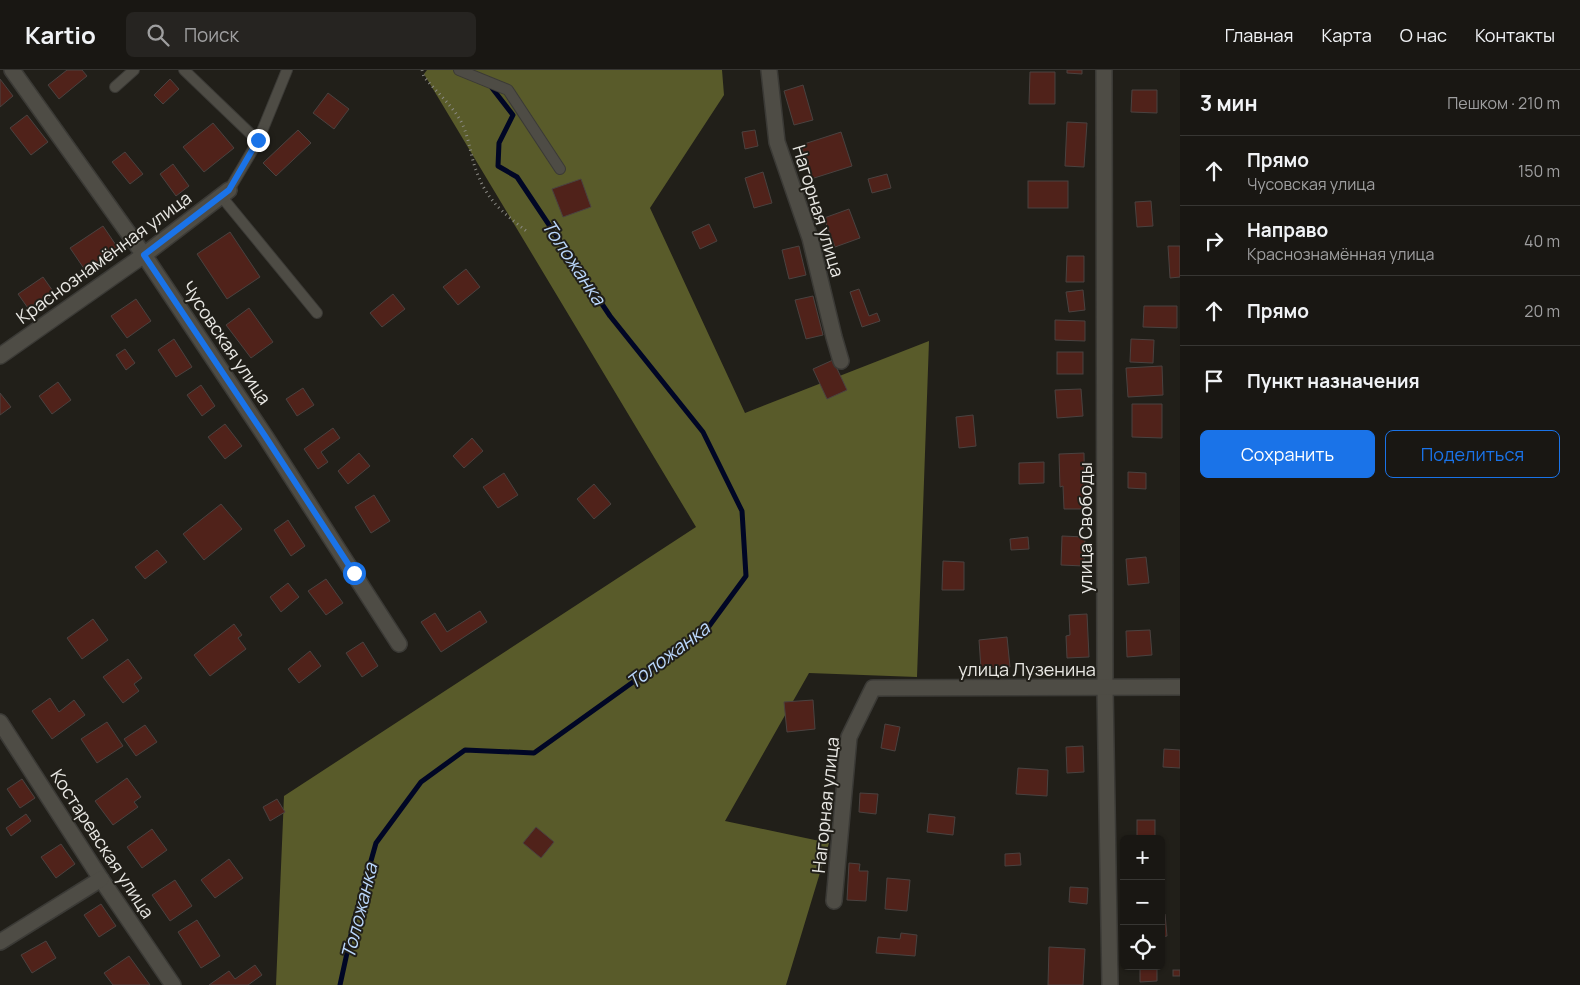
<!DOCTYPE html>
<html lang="ru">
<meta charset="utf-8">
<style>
body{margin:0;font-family:Manrope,sans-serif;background:#262421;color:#f1f3f6}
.controls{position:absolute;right:15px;bottom:15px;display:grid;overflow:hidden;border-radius:8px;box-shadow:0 1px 4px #0004}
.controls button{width:45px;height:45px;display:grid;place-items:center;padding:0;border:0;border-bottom:1px solid #373633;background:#191713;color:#f1f3f6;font:25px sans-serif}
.stop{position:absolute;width:15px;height:15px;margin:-11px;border:4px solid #1a73e8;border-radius:50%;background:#fff}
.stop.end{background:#1a73e8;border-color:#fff;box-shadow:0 1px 5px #0008}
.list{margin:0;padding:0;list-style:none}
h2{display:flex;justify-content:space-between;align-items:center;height:65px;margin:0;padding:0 20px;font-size:21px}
h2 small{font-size:16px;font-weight:400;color:#9f9fa0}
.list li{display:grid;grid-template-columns:32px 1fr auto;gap:15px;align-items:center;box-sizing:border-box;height:70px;padding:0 20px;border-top:1px solid #373633}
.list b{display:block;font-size:19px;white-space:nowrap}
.list p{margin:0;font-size:16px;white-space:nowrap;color:#9f9fa0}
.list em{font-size:16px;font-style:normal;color:#9f9fa0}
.actions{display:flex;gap:10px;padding:15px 20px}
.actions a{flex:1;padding:11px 0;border:1px solid #1a73e8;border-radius:8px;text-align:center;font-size:18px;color:#1a73e8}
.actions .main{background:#1a73e8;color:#fff}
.icon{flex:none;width:28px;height:28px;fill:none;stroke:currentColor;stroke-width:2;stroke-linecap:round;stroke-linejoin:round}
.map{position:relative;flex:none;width:1180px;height:915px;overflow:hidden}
header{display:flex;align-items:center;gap:30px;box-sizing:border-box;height:70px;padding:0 25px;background:#191713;border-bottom:1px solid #373633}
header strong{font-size:24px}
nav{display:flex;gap:28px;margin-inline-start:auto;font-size:18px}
.search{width:350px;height:45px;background:#262421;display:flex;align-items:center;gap:12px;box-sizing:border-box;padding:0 18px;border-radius:8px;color:#9f9fa0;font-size:19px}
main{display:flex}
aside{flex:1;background:#191713}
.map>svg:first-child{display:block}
</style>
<header>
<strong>Kartio</strong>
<div class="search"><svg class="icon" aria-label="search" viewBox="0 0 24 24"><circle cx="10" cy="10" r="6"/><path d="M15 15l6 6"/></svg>Поиск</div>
<nav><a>Главная</a><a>Карта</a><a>О нас</a><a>Контакты</a></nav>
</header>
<main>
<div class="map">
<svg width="1180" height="915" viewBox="0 0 1180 915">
<rect width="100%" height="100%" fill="#211f19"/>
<polygon fill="#595b2a" points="427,0 722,0 724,25 650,138 745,343 929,271 917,607 809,603 725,751 829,773 786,915 276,915 284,726 696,457 424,4"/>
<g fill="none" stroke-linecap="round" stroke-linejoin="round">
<polyline stroke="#000625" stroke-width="5" points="340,915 354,851 376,773 421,712 465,680 534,683 707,559 746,506 742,441 703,362 610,246 517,107 498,96 499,73 513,45 492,18"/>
</g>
<g fill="#50221a" stroke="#4a4240">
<polygon points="67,0 82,0 87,6 59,29 48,15"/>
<polygon points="1067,0 1082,0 1082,4 1067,3"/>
<polygon points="1030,2 1055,2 1055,34 1029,34"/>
<polygon points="0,9 13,26 0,37"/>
<polygon points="170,9 179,19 163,34 154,25"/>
<polygon points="803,15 813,50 794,55 784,21"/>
<polygon points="1132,20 1157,20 1157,43 1131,42"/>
<polygon points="328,23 349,39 334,59 313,43"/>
<polygon points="27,45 48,72 31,85 10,58"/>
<polygon points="1067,52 1087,53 1084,97 1065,96"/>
<polygon points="213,53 234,78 204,102 183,77"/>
<polygon points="298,60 311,73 276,106 263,93"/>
<polygon points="755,60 758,76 745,79 742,62"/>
<polygon points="841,62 852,96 811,109 801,75"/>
<polygon points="125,82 143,104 130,114 112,92"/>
<polygon points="173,94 189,116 176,126 160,104"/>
<polygon points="763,102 772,133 754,138 745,108"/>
<polygon points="887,104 891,118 872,123 868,109"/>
<polygon points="581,109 591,137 563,147 552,119"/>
<rect x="1028" y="111" width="40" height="27"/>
<polygon points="1151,131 1153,156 1137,157 1135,132"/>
<polygon points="849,139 860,168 835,177 824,148"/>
<polygon points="709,154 717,171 700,179 692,162"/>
<polygon points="103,156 120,181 87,203 70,178"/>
<polygon points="230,162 260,207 227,229 197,184"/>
<polygon points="799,176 806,205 789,209 782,180"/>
<polygon points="1168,176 1180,176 1180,207 1170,208"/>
<polygon points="1067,186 1084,186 1084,212 1066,212"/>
<polygon points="466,199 480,217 458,235 443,217"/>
<polygon points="43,207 55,224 30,241 18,224"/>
<polygon points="859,219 869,246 877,243 880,251 862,257 850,222"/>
<polygon points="1083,220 1085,240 1069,242 1066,222"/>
<polygon points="393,224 405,239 382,257 370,243"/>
<polygon points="813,226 823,265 806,269 795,230"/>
<polygon points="136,229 151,251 127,268 111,246"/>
<polygon points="1144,236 1177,236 1177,258 1143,257"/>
<polygon points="249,238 273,272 251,288 226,255"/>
<polygon points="1055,250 1085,251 1085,271 1055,270"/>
<polygon points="174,269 192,297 176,307 158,280"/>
<polygon points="1131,269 1154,270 1153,293 1130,292"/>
<polygon points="125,279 135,293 126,300 116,285"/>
<rect x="1057" y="282" width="26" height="22"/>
<polygon points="833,290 847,320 827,329 813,299"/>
<polygon points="1162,296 1163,325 1128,327 1126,298"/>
<polygon points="58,312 71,330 52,344 39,326"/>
<polygon points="201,315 215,336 202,346 187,325"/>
<polygon points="303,318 314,335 297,346 286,329"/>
<polygon points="1081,319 1083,346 1057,348 1055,320"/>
<polygon points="0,323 11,337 0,345"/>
<polygon points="1132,334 1162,334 1162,368 1132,367"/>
<polygon points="973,345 976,376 959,378 956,347"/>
<polygon points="225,354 242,376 225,389 208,367"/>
<polygon points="333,358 340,368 321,382 328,392 318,399 304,379"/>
<polygon points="472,368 483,381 464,398 453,386"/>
<polygon points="359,383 370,396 348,414 338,401"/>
<polygon points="1084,383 1085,439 1064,439 1063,416 1060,417 1059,384"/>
<polygon points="1044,392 1044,413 1019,414 1019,393"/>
<polygon points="1128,402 1146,403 1146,419 1128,418"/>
<polygon points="504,403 518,425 498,438 483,417"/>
<polygon points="594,414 611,434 594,449 577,429"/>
<polygon points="374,425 390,451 371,463 355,437"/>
<polygon points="221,434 242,459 204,490 183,464"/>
<polygon points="288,450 305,476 291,486 274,460"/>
<polygon points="1062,466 1085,467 1084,496 1061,495"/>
<polygon points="1028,467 1029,479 1011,480 1010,469"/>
<polygon points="157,480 167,492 145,509 135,497"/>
<polygon points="1146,487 1149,513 1128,515 1126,489"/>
<polygon points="943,491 964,492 964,520 942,520"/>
<polygon points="326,509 343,533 326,545 308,521"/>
<polygon points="288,513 299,527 281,542 270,527"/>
<polygon points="480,541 487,552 441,582 421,552 435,543 447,562"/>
<polygon points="1087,544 1089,587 1067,588 1066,566 1070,565 1069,545"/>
<polygon points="93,549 108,570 82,589 67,568"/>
<polygon points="234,554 242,565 238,568 246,579 210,606 194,585"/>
<polygon points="1150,560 1152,585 1127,587 1126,561"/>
<polygon points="1007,567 1010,597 981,599 979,570"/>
<polygon points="363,572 378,596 362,607 346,583"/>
<polygon points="310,581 321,596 299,613 288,599"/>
<polygon points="128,589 142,608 134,614 139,621 123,633 103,607"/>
<polygon points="50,628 59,642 74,630 85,645 52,669 32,641"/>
<polygon points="813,630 815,659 787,662 784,632"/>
<polygon points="107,652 123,676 97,693 81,669"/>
<polygon points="885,654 900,657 895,681 881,678"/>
<polygon points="145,655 157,672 136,686 124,669"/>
<polygon points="1083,676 1084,702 1067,703 1066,677"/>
<polygon points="1164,679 1180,680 1180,698 1163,697"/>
<polygon points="1018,698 1048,700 1047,726 1016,724"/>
<polygon points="127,708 141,727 134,732 138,737 113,755 95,731"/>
<polygon points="22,709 35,728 20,738 7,719"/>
<polygon points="860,723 878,724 876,744 859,742"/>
<polygon points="277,729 285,742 270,751 263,737"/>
<polygon points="26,744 31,751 11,766 6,758"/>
<polygon points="929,744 955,747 953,765 927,762"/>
<rect x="1137" y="750" width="18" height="19"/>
<polygon points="536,757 554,772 541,788 523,773"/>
<polygon points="152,759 167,780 142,798 127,777"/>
<polygon points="61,774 75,794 56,808 41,787"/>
<polygon points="1020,783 1021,795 1005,796 1005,784"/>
<polygon points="229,789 243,808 215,828 201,810"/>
<polygon points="849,793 860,794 859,801 868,801 866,831 847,830"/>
<polygon points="887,808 910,810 907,841 885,839"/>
<polygon points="175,810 192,836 170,851 152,825"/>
<polygon points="1070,817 1088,818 1087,834 1069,832"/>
<polygon points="101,834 116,856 99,867 84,845"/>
<polygon points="1161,844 1165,844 1167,866 1161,867"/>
<polygon points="197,850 220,886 201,898 178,862"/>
<polygon points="901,863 917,865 915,886 876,883 878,867 900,869"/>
<polygon points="46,871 56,888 32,903 21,885"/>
<polygon points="1049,877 1085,879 1083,915 1048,915"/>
<polygon points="129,886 150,915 113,915 104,903"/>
<polygon points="255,895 262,905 248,915 209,915 229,901 235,909"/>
<polygon points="1157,897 1157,911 1140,912 1140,898"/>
<rect x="1173" y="900" width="7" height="6"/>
</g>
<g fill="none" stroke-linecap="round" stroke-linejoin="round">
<defs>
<g id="lane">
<polyline points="184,0 258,71"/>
<polyline points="459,0 508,20 560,99"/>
<polyline points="115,17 134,0"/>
<polyline points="229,120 258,71 287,0"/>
<polyline points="221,126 317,243"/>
</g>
<g id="street">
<polyline points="12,0 144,185 265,366 399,574"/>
<polyline points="769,0 777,72 810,168 834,267 841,291"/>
<polyline points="1104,0 1105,619 1110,915"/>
<polyline points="0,286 144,185 229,120"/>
<polyline points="0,652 101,809 173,915"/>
<polyline points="834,831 849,667 873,618 1180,617"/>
<polyline points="0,872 101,809"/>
</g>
</defs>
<use href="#lane" stroke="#3b3a36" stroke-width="12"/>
<use href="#street" stroke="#3b3a36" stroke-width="18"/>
<path stroke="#8c8b86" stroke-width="3" stroke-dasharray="1 4" stroke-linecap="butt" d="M422 0 424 7C435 20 448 32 457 45 469 62 469 81 476 100 487 131 503 143 529 163"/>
<use href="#lane" stroke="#4e4c45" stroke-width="10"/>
<use href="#street" stroke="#4e4c45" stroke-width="15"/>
</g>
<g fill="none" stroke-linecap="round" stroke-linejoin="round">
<polyline stroke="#1a73e8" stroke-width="6" points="258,70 229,120 144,185 265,366 354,503"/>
</g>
<g text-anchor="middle" stroke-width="4" stroke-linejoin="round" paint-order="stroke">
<g font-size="18" fill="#e9e8e4" stroke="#211f19">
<text transform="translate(818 141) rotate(73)" y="6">Нагорная улица</text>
<text transform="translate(104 188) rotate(-36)" y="6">Краснознамённая улица</text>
<text transform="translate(226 273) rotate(56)" y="6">Чусовская улица</text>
<text transform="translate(1086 458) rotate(-90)" y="6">улица Свободы</text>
<text x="1027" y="606">улица Лузенина</text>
<text transform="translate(826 735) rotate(-84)" y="6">Нагорная улица</text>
<text transform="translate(102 774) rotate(57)" y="6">Костаревская улица</text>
</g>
<g font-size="19" font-style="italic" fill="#bbd8fd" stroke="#211f19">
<text transform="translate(574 192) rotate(56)" y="7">Толожанка</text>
<text transform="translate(668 585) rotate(-37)" y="7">Толожанка</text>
<text transform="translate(359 841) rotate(-76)" y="7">Толожанка</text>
</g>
</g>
</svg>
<div class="controls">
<button>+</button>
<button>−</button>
<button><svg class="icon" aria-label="locate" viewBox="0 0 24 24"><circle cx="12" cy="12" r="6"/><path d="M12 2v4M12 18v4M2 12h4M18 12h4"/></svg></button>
</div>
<div class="stop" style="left:354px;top:503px"></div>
<div class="stop end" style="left:258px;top:70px"></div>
</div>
<aside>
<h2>3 мин<small>Пешком · 210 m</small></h2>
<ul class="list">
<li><svg class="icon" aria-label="ahead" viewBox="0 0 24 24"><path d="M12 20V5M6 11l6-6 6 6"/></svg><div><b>Прямо</b><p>Чусовская улица</p></div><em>150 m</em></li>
<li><svg class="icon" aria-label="right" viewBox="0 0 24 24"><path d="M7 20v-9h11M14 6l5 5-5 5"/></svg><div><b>Направо</b><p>Краснознамённая улица</p></div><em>40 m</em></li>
<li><svg class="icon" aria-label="ahead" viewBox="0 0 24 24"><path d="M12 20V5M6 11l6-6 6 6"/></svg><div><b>Прямо</b></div><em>20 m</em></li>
<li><svg class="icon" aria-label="arrive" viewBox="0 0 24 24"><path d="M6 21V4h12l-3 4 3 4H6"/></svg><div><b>Пункт назначения</b></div></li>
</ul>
<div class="actions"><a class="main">Сохранить</a><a>Поделиться</a></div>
</aside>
</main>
